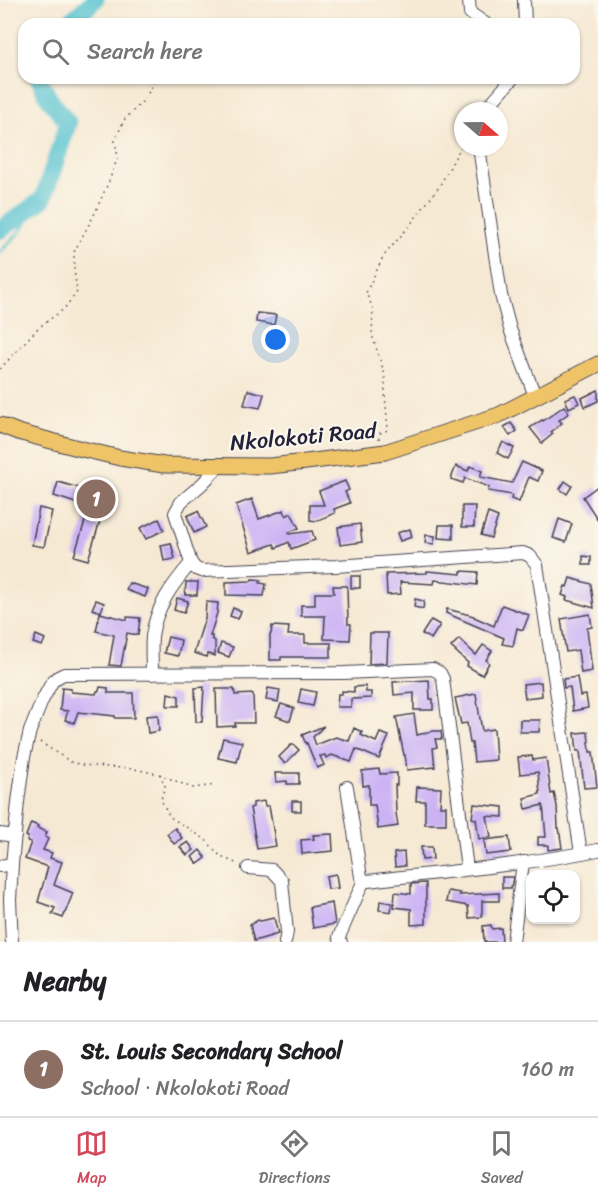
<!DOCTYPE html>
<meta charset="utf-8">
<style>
body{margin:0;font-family:Sriracha,sans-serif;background:#f2f2f2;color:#202124}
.controls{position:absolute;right:18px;bottom:18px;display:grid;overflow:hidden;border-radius:12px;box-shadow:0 2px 4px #0004}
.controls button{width:54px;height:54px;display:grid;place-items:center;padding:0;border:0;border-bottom:2px solid #e0e0e0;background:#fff;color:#202124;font:30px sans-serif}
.compass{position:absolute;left:454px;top:102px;width:54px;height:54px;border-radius:50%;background:#fff;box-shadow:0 2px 4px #0004;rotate:110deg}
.you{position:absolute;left:276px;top:340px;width:21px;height:21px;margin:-15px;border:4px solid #fff;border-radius:50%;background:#1a73e8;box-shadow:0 0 0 9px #1a73e833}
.badge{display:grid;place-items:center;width:39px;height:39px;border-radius:50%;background:#d1495b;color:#fff;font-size:20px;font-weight:700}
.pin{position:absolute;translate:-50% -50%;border:3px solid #fff;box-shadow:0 2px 6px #0006}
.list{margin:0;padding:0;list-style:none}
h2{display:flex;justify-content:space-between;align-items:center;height:78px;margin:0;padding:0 24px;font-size:26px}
h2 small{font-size:20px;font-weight:400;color:#757577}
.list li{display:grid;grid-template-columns:39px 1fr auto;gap:18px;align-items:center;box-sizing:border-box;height:96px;padding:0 24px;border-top:2px solid #e0e0e0}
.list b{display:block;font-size:22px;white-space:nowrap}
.list p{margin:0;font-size:20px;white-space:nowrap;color:#757577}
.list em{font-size:20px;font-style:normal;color:#757577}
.icon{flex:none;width:33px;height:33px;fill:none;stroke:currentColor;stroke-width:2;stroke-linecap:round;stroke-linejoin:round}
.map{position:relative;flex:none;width:598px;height:942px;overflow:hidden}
.search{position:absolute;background:#fff;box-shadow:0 2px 4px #0004;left:18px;right:18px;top:18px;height:66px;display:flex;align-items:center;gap:15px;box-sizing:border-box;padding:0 21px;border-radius:18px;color:#757577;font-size:22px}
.sheet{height:174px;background:#fff}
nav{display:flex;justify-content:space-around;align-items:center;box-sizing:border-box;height:84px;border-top:2px solid #e0e0e0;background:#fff;font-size:16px;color:#757577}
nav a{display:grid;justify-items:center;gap:3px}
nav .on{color:#d1495b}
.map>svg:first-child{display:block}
</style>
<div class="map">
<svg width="598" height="942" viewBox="0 0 598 942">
<rect width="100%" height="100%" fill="#fbf7ec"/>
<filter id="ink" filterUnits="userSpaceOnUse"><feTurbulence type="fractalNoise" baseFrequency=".0167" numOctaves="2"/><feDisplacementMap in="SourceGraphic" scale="12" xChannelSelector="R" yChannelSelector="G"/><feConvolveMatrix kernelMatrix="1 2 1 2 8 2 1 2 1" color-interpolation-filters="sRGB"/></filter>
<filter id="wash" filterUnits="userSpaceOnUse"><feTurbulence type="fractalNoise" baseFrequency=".008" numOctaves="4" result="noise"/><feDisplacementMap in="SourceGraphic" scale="24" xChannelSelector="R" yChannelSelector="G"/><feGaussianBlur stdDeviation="1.35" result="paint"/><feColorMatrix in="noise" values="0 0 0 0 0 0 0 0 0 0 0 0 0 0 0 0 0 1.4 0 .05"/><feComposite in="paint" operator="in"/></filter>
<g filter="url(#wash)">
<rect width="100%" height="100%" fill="#f6e9d3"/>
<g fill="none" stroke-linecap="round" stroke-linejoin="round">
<polyline stroke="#56c2d0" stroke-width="3" points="0,252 17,235 43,199"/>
<g stroke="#56c2d0" stroke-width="18">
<polyline points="67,24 95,0"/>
<polyline points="0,230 43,199 68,123 48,97 39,78"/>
</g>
</g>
<g id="blocks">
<g fill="#cbb2f4">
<polygon points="257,313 276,315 274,325 256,322"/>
<polygon points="248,390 264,394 260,408 244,405"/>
<polygon points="598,390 598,401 585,407 582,398"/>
<polygon points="575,395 579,403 569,408 565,399"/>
<polygon points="564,406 569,413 559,420 562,423 551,432 553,434 542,443 530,428 542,420 543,421"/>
<polygon points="511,423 517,431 510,436 504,427"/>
<polygon points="503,442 514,448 508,459 497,453"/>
<polygon points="522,462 542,471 538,481 529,477 519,502 511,499 512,495 488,491 489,487 465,478 463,483 451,479 456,466 468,471 470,466 482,471 480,477 512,483"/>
<polygon points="345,481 349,490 345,492 350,503 334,509 335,513 316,521 310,520 310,505 324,505 319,491"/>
<polygon points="565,481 572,486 567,494 560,489"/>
<polygon points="58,482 108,496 103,512 54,496"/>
<polygon points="598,486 598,520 583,497"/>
<polygon points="252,499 259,519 284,510 286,516 291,513 299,528 289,532 289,534 312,531 315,540 291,549 289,542 276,548 274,544 251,552 236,505"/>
<polygon points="462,506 475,506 474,527 462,527"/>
<polygon points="39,508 52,511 44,547 32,545"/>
<polygon points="198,511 206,527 194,533 187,516"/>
<polygon points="488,513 498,517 491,538 481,535"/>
<polygon points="86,518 100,521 88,560 74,556"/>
<polygon points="159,519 164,530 146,539 140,528"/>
<polygon points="559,519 572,524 566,542 553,538"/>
<polygon points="360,524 362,542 340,545 338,527"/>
<polygon points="439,525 453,525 453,539 438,538"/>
<polygon points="410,529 412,537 400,541 397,533"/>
<polygon points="426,535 435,536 434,544 425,543"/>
<polygon points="171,543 175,559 164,561 161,545"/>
<polygon points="583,556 591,557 591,565 583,565"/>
<polygon points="427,571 461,574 461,571 478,572 477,585 435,580 434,584 400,582 401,594 387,595 386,574 427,573"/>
<rect x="351" y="576" width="9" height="12"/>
<polygon points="570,578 591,584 594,608 566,600 567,597 562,595 565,586 567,587"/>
<polygon points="252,579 261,580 260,583 266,584 264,596 226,595 226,582 251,581"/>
<polygon points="186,582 198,582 197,595 185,595"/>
<polygon points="129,583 148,589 145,597 126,590"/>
<polygon points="333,586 347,586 348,624 351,624 350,640 324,639 325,616 301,616 301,605 315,605 315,593 334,593"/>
<polygon points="177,598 188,601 184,613 174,610"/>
<polygon points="415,599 424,601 423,609 414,607"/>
<polygon points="96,600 104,603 101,612 92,609"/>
<polygon points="206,602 218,603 217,613 210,636 212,636 212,639 215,641 215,656 208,654 207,657 194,653 205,618"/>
<polygon points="502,605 529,615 523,630 517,628 513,646 502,644 504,638 446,613 447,609 474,616 474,617 494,626"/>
<polygon points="233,608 241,611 238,619 230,616"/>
<polygon points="100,613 127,620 127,617 140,618 138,635 127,633 121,666 109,665 114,635 96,631"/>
<polygon points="590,614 592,627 587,628 592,671 581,673 578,650 566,652 561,619"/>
<polygon points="431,620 440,625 431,639 422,634"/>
<polygon points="272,626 289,627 288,635 305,635 305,643 331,643 331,657 281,657 281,660 270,660 270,634 271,634"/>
<polygon points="370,633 388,633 387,663 369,664"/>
<polygon points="36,635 45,639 42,646 33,643"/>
<polygon points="168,637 181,640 178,656 164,653"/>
<polygon points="459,639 476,655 483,645 492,651 486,660 489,663 482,675 467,666 468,663 451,647"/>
<polygon points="221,643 233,647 229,657 218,653"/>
<polygon points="577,677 580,696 586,695 588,708 573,711 570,687 564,688 563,679"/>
<polygon points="429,680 430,699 433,699 433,710 414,710 414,693 394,695 393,682"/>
<polygon points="541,682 542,696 525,698 523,684"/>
<polygon points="365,686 366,692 371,692 371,698 351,699 351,707 337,707 338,694 342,694 342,691 354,692 354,687"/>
<polygon points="100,687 108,688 108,693 133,693 134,718 115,718 115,716 78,712 74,723 65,720 68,711 60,710 62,688 71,689 71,692 96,694 97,691 99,691"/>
<polygon points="204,687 202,722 196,722 195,688"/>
<polygon points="268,688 280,690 278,702 266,700"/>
<polygon points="216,689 234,689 235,695 253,694 254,723 235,723 235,726 217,727"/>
<polygon points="301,689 316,692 313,706 298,703"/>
<polygon points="168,693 179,696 179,706 167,706"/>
<polygon points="476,694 482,731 494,729 496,760 474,762 472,743 470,743 467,723 461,724 455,698"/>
<polygon points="281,704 294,708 290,721 276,716"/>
<polygon points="414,714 417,735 433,731 441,731 442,739 435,739 437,747 433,748 435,767 407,770 405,755 404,755 396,717"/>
<polygon points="158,715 159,731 148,733 146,716"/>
<polygon points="520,720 540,720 539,732 520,732"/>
<polygon points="324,726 313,737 316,745 336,737 349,741 354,728 362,732 361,735 376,742 380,733 389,736 379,759 356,749 351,762 332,755 326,758 325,755 320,756 324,765 317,768 307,743 306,744 302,735"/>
<polygon points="588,732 590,752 593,752 597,787 584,788 580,751 577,751 575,733"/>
<polygon points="223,738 242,742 237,762 218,758"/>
<polygon points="291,745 294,745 299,750 285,764 279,757"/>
<polygon points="532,756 533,760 546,758 551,794 554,793 557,806 558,828 559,828 562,848 548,850 548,845 538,845 538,837 546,837 543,805 526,809 524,798 540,794 538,772 520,774 518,757"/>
<polygon points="379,769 380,774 397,773 397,785 395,785 396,813 398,826 378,829 375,805 369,805 369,785 363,786 362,771"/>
<polygon points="275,773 299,773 299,784 287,784 287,781 276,782"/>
<polygon points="417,787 441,788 440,806 446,806 446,824 425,824 425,801 416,801"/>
<polygon points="264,801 265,806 269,806 276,846 257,849 250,808 253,807 253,803"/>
<rect x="292" y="801" width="9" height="10"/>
<polygon points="474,804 503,807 503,817 487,816 491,837 479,839 476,819 472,818"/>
<polygon points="31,823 38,826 37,828 47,832 45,837 48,839 43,850 52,853 50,858 62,862 54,885 73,893 63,918 52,914 55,908 38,902 48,867 25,859 31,842 27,841 28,837 26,836"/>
<polygon points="175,828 182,838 174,844 167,834"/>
<polygon points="332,834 333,851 302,854 301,840 314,839 313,835"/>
<polygon points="509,837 511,852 486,855 484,840"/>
<polygon points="188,842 194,850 187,855 180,847"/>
<polygon points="421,847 432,847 433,859 422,860"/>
<polygon points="200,850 206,858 198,864 192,857"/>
<polygon points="404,852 405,866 395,867 394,853"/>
<polygon points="336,874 338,888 328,889 326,876"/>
<polygon points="530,876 531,906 526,906"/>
<polygon points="502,877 513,877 511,888 502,888"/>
<polygon points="426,883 426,924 411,925 411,909 394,907 395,892 411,894 411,884"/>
<polygon points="448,891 460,893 459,895 499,893 499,901 482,901 482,917 469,918 468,906 446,902"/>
<polygon points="380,901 392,903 391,912 379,910"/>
<polygon points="332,903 335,924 313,928 310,907"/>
<polygon points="274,918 278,934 254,941 250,925 258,920 261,921"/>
<polygon points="491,925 492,929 501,928 502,942 484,942 483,926"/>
</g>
</g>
</g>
<g filter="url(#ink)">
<use href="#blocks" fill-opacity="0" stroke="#424052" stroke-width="1.5"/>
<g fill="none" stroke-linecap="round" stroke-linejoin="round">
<defs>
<g id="minor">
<polyline points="469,0 470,13 486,24"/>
<polyline points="524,0 525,24"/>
<polyline points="484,111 513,78"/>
<polyline points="479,147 501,295 510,329 535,396"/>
<polyline points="219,466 202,484 181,502 175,513 191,563 196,569 202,571 336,566 523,553 530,556 537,565 581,853"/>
<path d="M152 674C152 662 151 649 152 636 156 607 172 585 191 563"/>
<path d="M347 787 361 877 364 880 368 881C445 872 522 865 598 850"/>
<polyline points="0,834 15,836"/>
<polyline points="0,866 12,864"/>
<polyline points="248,868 272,870 282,881 287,932 285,942"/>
<polyline points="12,942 10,900 12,864 18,802 24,757 30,731 42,701 52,682 58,677 64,674 344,673 433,669 440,673 443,679 467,869"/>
<polyline points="341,942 339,937 364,880"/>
<polyline points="513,942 523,862"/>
</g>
<polyline id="major" points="0,425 18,432 74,447 120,458 164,465 270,466 306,462 385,452 499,415 598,364"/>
</defs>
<use href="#minor" stroke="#424052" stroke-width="14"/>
<use href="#major" stroke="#424052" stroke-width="17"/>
<g stroke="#424052" stroke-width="1.5" stroke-dasharray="1.5 4.5" stroke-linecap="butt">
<polyline points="0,369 38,328 64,309 77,292 74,269 74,252 94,215 109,181 118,157 115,141 124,120 145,99 156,78"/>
<polyline points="379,439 380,433 388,430 385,394 385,375 372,335 373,308 366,293 383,257 410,225 439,187 463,143"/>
<polyline points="40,742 71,762 82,765 134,769 159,774 192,788 216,785"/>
<polyline points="160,774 165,786 161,800 170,817 205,839 221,857 238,864"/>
</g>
<use href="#minor" stroke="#fff" stroke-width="12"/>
<use href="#major" stroke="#efc469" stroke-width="15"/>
</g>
</g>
<g text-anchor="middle" stroke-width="4.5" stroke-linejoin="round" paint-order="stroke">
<g font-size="22" fill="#22223b" stroke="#fbf7ec">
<text transform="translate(303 436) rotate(-5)" y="8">Nkolokoti Road</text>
</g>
</g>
</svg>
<div class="controls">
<button><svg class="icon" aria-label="locate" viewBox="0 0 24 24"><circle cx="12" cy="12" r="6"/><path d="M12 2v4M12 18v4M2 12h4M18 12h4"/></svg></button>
</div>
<svg class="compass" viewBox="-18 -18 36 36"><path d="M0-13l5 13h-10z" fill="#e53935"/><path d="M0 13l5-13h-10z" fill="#757577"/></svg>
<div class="you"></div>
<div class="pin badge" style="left:96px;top:499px;background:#8d6e63">1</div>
<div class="search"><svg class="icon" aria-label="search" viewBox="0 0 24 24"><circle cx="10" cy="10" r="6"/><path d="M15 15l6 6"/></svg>Search here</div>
</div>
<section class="sheet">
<h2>Nearby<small></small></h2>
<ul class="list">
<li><span class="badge" style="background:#8d6e63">1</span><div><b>St. Louis Secondary School</b><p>School · Nkolokoti Road</p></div><em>160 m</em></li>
</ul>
</section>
<nav>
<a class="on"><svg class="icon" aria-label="map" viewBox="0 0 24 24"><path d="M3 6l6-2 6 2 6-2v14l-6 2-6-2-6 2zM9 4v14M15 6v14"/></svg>Map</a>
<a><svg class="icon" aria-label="directions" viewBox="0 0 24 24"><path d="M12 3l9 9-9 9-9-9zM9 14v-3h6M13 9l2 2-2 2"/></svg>Directions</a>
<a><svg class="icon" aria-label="saved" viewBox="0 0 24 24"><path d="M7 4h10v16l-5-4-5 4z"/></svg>Saved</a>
</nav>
